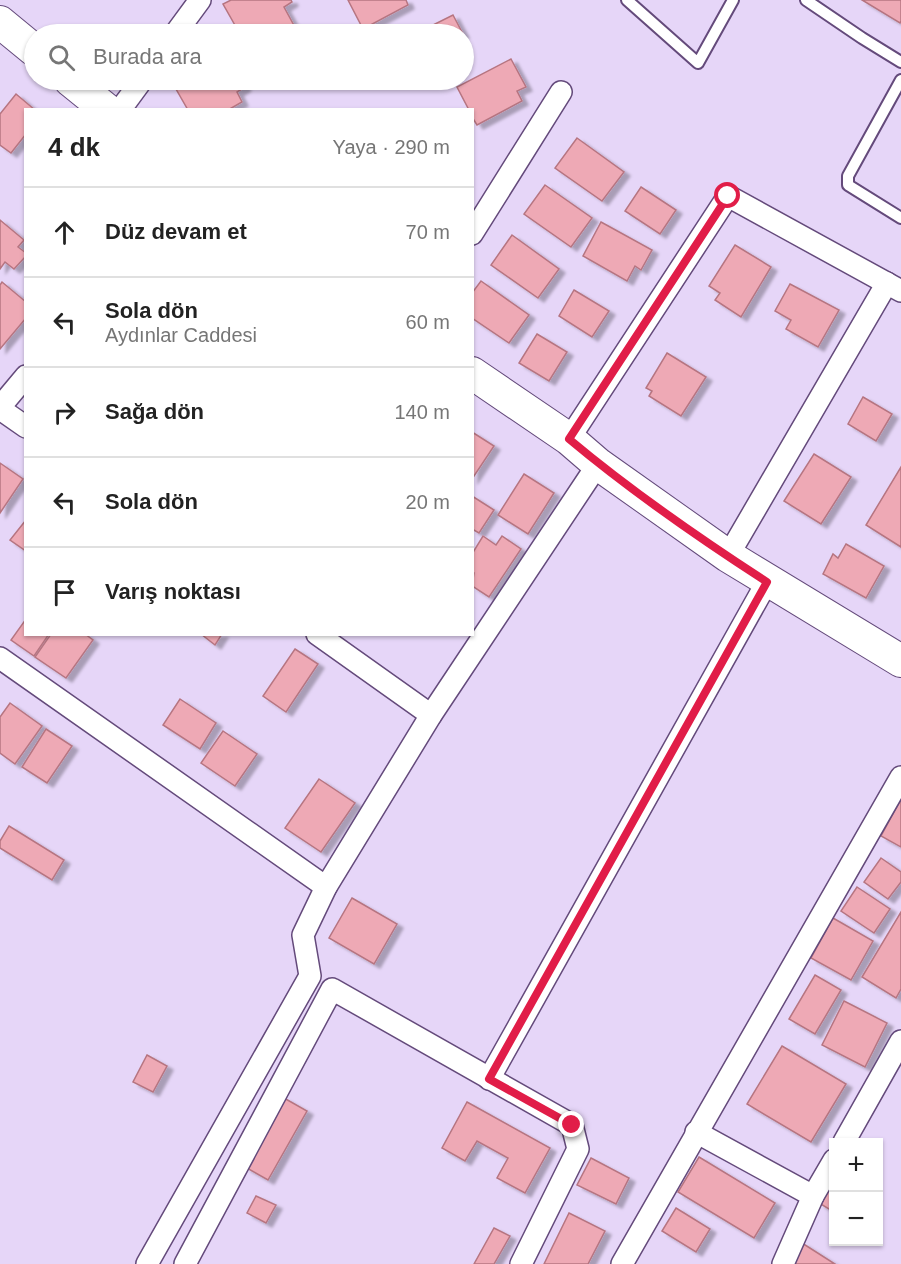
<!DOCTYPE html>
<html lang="tr">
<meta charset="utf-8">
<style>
body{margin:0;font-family:Helvetica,sans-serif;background:#f2f2f2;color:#222}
.controls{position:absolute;right:18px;bottom:18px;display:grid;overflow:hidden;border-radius:0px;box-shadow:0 2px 4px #0004}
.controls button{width:54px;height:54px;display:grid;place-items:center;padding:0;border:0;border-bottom:2px solid #e0e0e0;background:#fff;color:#222;font:30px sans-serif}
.stop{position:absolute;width:18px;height:18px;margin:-14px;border:4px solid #e11d48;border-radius:50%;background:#fff}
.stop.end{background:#e11d48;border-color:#fff;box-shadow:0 2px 6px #0008}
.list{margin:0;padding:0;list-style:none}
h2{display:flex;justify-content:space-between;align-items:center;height:78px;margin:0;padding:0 24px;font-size:26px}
h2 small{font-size:20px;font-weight:400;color:#767676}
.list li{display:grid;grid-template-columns:39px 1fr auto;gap:18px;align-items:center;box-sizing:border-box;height:90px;padding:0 24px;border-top:2px solid #e0e0e0}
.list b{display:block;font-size:22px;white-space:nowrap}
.list p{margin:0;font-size:20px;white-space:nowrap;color:#767676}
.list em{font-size:20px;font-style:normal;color:#767676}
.icon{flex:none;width:33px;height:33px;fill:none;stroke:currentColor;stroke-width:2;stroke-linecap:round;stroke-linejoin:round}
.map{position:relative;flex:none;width:901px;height:1264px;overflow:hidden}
.search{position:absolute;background:#fff;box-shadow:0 2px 4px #0004;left:24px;top:24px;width:450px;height:66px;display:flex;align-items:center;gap:15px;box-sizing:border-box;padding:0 21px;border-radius:33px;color:#767676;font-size:22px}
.panel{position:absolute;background:#fff;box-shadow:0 2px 4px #0004;left:24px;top:108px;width:450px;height:528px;border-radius:0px}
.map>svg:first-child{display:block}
</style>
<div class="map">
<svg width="901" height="1264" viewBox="0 0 901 1264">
<defs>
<filter id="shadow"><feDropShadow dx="6" dy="4" stdDeviation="1.5" flood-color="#0004"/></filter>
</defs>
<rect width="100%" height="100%" fill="#e6d6f8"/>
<g fill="#eea9b5" stroke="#b67581" stroke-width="1.5" filter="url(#shadow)">
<polygon points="231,0 291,0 292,2 284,7 297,31 290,34 240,34 223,4"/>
<polygon points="348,0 406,0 408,5 363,29"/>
<polygon points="862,0 901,0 901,21 900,23"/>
<polygon points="453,15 463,34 415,34"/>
<polygon points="511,59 526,87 517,91 522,101 477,125 472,117 472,110 469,110 457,87"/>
<polygon points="193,80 241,80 245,87 237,92 242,102 228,110 188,110 176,89"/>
<polygon points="16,94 35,110 26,110 26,134 11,153 0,145 0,114"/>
<polygon points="577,138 624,172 602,201 555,168"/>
<polygon points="545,185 592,218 571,247 524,214"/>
<polygon points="641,187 676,210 660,234 625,211"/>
<polygon points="0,220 24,240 18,247 26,253 26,256 14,269 5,262 0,269"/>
<polygon points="601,222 652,250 641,270 635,266 627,281 583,256"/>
<polygon points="512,235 559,269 538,298 491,265"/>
<polygon points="735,245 771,267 741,317 715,300 720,293 709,286"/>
<polygon points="481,281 529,315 509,343 472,318 472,293"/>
<polygon points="2,282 26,302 26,318 0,349 0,285"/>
<polygon points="790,284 839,310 818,347 786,329 791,320 775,311"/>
<polygon points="574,290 609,311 592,337 559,316"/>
<polygon points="537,334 567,352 549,381 519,363"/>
<polygon points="667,353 706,377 681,416 649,396 652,391 646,388"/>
<polygon points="863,397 892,414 876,441 848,424"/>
<polygon points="472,432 494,446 472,479"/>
<polygon points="814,454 851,477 821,524 784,501"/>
<polygon points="0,463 23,479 0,513"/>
<polygon points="901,467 901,547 866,525"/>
<polygon points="524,474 554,493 528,534 498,515"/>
<polygon points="472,496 494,510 479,533 472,529"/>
<polygon points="26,520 26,551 10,540"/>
<polygon points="483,536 496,545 502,536 521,549 489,597 472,586 474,573 472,572 472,554"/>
<polygon points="846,544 884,566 866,598 823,574 833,554 838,558"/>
<polygon points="26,619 26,634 49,634 34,656 11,640"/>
<polygon points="51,634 85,634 93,640 66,678 35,657"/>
<polygon points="201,634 222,634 215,645"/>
<polygon points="295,649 318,664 286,712 263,696"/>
<polygon points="180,699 216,723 200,749 163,725"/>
<polygon points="10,703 42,726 15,764 0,753 0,717"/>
<polygon points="46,729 72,746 47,783 22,767"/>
<polygon points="223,731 257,754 235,786 201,763"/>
<polygon points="319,779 355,803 321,852 285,828"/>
<polygon points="901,799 901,847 881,836"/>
<polygon points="9,826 64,860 52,880 0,848 0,841"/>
<polygon points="881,858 901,872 901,882 888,899 864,882"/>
<polygon points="857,887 890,909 874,933 841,911"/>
<polygon points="352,898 397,924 374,964 329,938"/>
<polygon points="901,912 901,989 896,998 862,977"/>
<polygon points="833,918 873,941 851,980 811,958"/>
<polygon points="815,975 841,990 815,1034 789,1019"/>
<polygon points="844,1001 887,1023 865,1067 822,1045"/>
<polygon points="782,1046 846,1084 811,1142 747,1104"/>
<polygon points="147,1055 167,1066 153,1092 133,1082"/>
<polygon points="284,1098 307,1111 268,1180 245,1167"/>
<polygon points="467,1102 550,1148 525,1193 497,1178 508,1158 477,1141 465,1161 442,1148"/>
<polygon points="699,1157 775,1203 754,1238 678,1192"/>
<polygon points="591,1158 629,1178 616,1204 577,1185"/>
<polygon points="834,1179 834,1212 819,1203"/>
<polygon points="256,1196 276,1205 266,1223 247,1213"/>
<polygon points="676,1208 710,1229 696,1252 662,1231"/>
<polygon points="569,1213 605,1231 588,1264 544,1264"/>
<polygon points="494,1228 510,1236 494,1264 474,1264"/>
<polygon points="802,1243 835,1264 789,1264"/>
</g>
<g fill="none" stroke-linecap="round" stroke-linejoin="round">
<defs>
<g id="lane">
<polyline points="627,0 698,63 733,0"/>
<polyline points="806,0 862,38 901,62"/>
<polyline points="901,80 848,176 848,185 901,218"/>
</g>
<g id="street">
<polyline points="175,34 200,0"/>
<polyline points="120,110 142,80"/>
<polyline points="472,234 561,92"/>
<polyline points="0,407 26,376"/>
<polyline points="0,409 26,427"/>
<polyline points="569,439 728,196 901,291"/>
<polyline points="728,556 887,283"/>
<polyline points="317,634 431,715"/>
<polyline points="0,658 326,887"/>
<polyline points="489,1079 767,582"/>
<polyline points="696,1132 813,1196 783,1264"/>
<polyline points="844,1142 901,1041"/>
<polyline points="813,1196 834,1160"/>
<polyline points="147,1264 310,976 303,935 326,887 431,715 598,464"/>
<polyline points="185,1264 332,989 572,1125 578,1149 521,1264"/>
<polyline points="622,1264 901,777"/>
</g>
<g id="secondary">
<polyline points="0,22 34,50"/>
<polyline points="70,80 107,110"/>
<polyline points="472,373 569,439 598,464 728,556 901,661"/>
</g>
</defs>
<use href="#lane" stroke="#644a7b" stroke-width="14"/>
<use href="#street" stroke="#644a7b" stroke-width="24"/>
<use href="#secondary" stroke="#644a7b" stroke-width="34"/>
<use href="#lane" stroke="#fff" stroke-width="10"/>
<use href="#street" stroke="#fff" stroke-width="21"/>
<use href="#secondary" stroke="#fff" stroke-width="32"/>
</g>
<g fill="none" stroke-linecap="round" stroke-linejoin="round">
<path stroke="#e11d48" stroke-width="8" d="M572 1125 489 1079 767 582C699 538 631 491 569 439L728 196"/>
</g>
</svg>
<div class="controls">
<button>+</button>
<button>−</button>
</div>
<div class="stop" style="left:728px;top:196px"></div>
<div class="stop end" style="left:572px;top:1125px"></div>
<div class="search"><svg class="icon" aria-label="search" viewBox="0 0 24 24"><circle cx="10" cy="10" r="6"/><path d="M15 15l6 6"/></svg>Burada ara</div>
<section class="panel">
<h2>4 dk<small>Yaya · 290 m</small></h2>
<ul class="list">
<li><svg class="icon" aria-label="ahead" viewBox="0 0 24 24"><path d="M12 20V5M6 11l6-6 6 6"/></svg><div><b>Düz devam et</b></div><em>70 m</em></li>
<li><svg class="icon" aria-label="left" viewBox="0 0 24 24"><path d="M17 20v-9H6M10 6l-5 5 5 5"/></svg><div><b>Sola dön</b><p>Aydınlar Caddesi</p></div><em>60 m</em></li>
<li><svg class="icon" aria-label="right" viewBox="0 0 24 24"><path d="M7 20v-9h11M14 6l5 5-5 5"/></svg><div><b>Sağa dön</b></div><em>140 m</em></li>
<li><svg class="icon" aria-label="left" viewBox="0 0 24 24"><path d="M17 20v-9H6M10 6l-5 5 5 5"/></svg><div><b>Sola dön</b></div><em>20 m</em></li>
<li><svg class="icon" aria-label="arrive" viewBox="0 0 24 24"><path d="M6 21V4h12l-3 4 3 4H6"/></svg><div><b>Varış noktası</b></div></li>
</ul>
</section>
</div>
